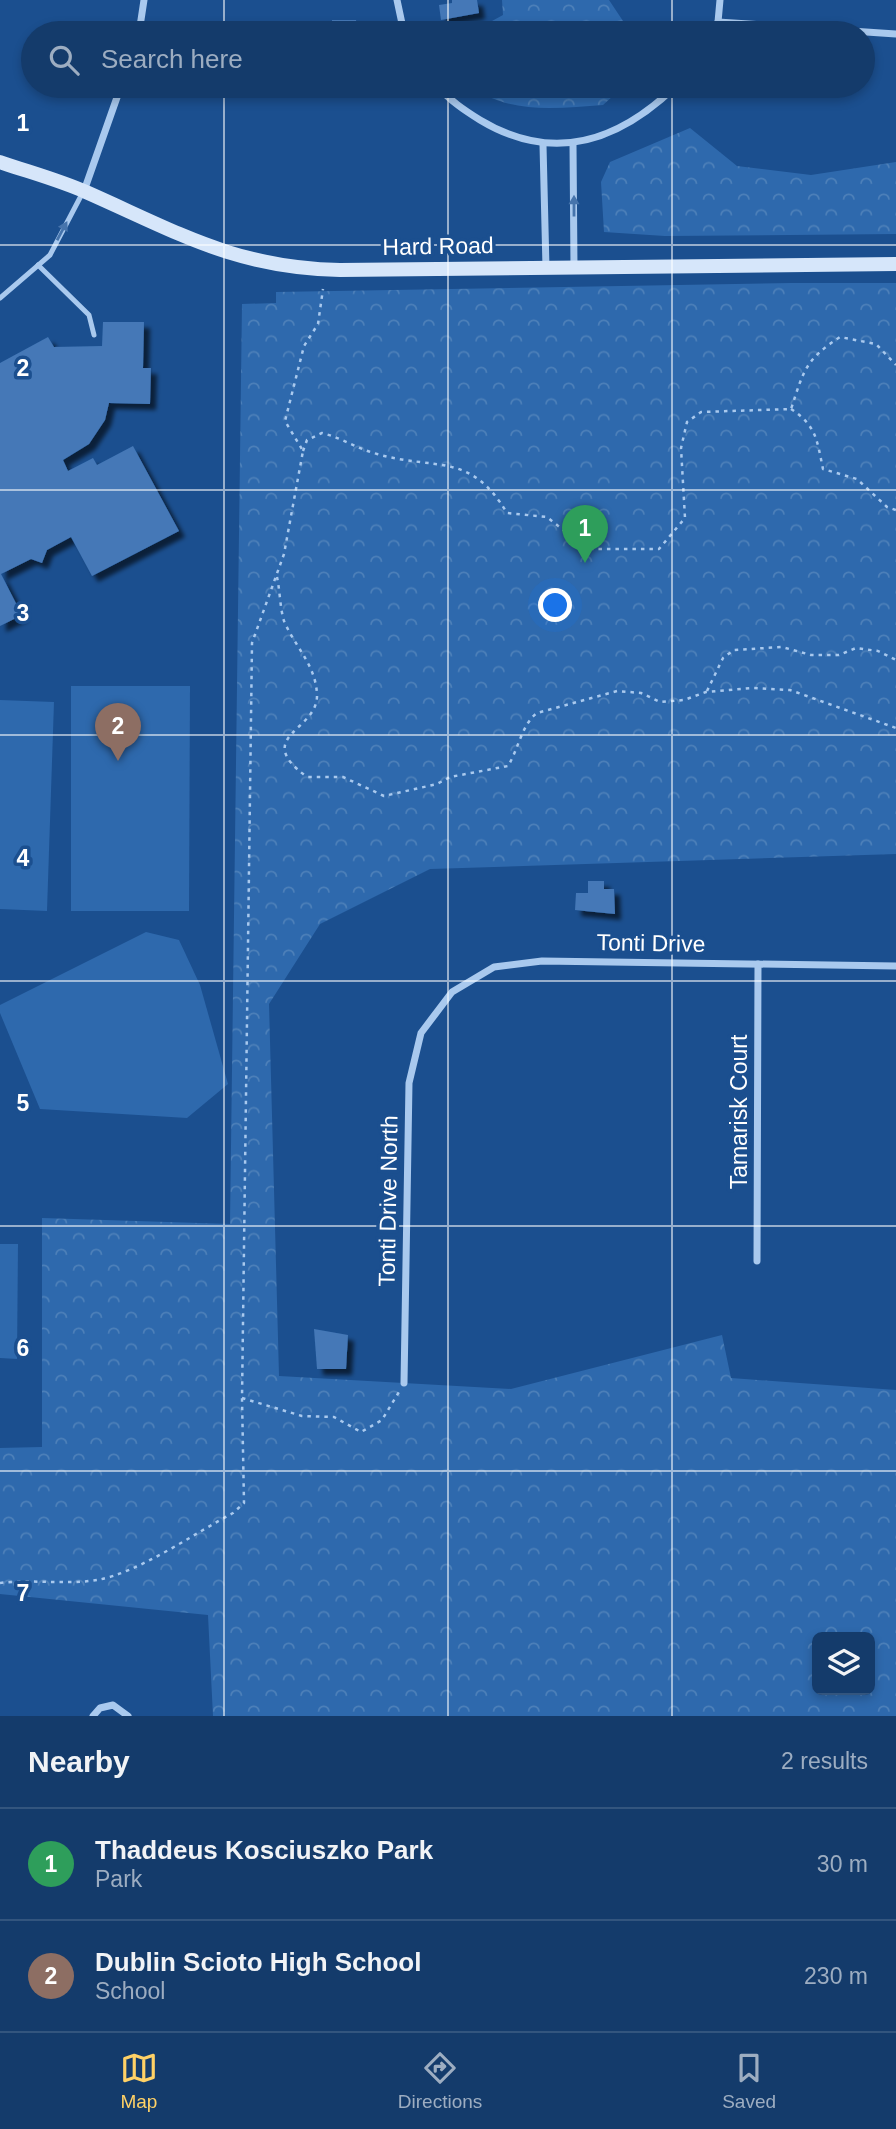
<!DOCTYPE html>
<style>
body{margin:0;font-family:Arial,sans-serif;background:#1d4271;color:#f1f3f6}
.controls{position:absolute;right:21px;bottom:21px;display:grid;overflow:hidden;border-radius:10px;box-shadow:0 4px 10px #0003}
.controls button{width:63px;height:63px;display:grid;place-items:center;padding:0;border:0;border-bottom:2px solid #33557e;background:#143b6b;color:#f1f3f6;font:35px sans-serif}
.you{position:absolute;left:556px;top:606px;width:24px;height:24px;margin:-18px;border:5px solid #fff;border-radius:50%;background:#1a73e8;box-shadow:0 0 0 10px #1a73e833}
.badge{display:grid;place-items:center;width:46px;height:46px;border-radius:50%;background:#ffd166;color:#fff;font-size:23px;font-weight:700}
.pin{position:absolute;translate:-50% -58px;filter:drop-shadow(0 2px 4px #0008)}
.pin::after{content:'';position:absolute;top:37px;width:24px;height:21px;background:inherit;clip-path:polygon(0 0,100% 0,50% 100%)}
.list{margin:0;padding:0;list-style:none}
h2{display:flex;justify-content:space-between;align-items:center;height:91px;margin:0;padding:0 28px;font-size:30px}
h2 small{font-size:23px;font-weight:400;color:#9dadc1}
.list li{display:grid;grid-template-columns:46px 1fr auto;gap:21px;align-items:center;box-sizing:border-box;height:112px;padding:0 28px;border-top:2px solid #33557e}
.list b{display:block;font-size:26px;white-space:nowrap}
.list p{margin:0;font-size:23px;white-space:nowrap;color:#9dadc1}
.list em{font-size:23px;font-style:normal;color:#9dadc1}
.icon{flex:none;width:38px;height:38px;fill:none;stroke:currentColor;stroke-width:2;stroke-linecap:round;stroke-linejoin:round}
.map{position:relative;flex:none;width:896px;height:1716px;overflow:hidden}
.search{position:absolute;background:#143b6b;box-shadow:0 4px 10px #0003;left:21px;right:21px;top:21px;height:77px;display:flex;align-items:center;gap:18px;box-sizing:border-box;padding:0 24px;border-radius:38px;color:#9dadc1;font-size:26px}
.sheet{height:315px;background:#143b6b}
nav{display:flex;justify-content:space-around;align-items:center;box-sizing:border-box;height:98px;border-top:2px solid #33557e;background:#143b6b;font-size:19px;color:#9dadc1}
nav a{display:grid;justify-items:center;gap:4px}
nav .on{color:#ffd166}
.map>svg:first-child{display:block}
</style>
<div class="map">
<svg width="896" height="1716" viewBox="0 0 896 1716">
<defs>
<pattern id="forest-crowns" width="20" height="18" patternUnits="userSpaceOnUse" patternTransform="scale(1.75)"><rect width="20" height="18" fill="#2e69ad"/><path d="M2 6a3 3 0 1 1 6 0M12 15a3 3 0 1 1 6 0" fill="none" stroke="#4d80b9"/></pattern>
<filter id="shadow"><feDropShadow dx="6" dy="6" stdDeviation="2" flood-color="#0009"/></filter>
</defs>
<rect width="100%" height="100%" fill="#1b4f8f"/>
<g fill="#2e69ad">
<polygon points="71,686 190,686 189,911 71,911"/>
<polygon points="0,700 54,702 47,911 0,909"/>
<polygon points="146,932 179,940 200,985 228,1084 187,1118 40,1109 0,1013 0,1005"/>
<polygon points="0,1244 18,1244 17,1359 0,1358"/>
</g>
<g fill="url(#forest-crowns)" fill-rule="evenodd">
<polygon points="502,0 609,0 631,33 470,33 503,15"/>
<path d="M471 86H624L603 105C558 108 509 115 471 86Z"/>
<polygon points="690,128 737,166 811,175 896,162 896,234 665,236 604,232 601,182 610,162"/>
<path d="M792 283H896V854L430 869 320 924 269 1004 279 1376 511 1389 722 1335 731 1378 896 1390V1716H213L208 1615 0 1594V1448L42 1447V1218L230 1224 242 304 276 303V292ZM817 1637H870V1690H817Z"/>
</g>
<g fill="#4478b7" filter="url(#shadow)">
<polygon points="452,0 477,0 479,13 441,20 439,5 452,3"/>
<polygon points="332,20 356,20 358,33 332,33"/>
<polygon points="103,322 144,322 143,368 151,368 150,404 109,403 105,420 89,444 63,460 68,471 93,458 97,465 133,446 179,531 92,576 71,537 47,550 42,563 31,559 1,574 22,615 0,626 0,363 48,337 54,347 102,346"/>
<polygon points="588,881 604,881 604,889 614,889 615,914 575,910 576,893 588,893"/>
<polygon points="314,1329 348,1335 346,1369 317,1369"/>
</g>
<g fill="none" stroke-linecap="round" stroke-linejoin="round">
<g stroke="#a9c9ee" stroke-width="2.5" stroke-dasharray="3.5 5" stroke-linecap="butt">
<path d="M791 409C817 426 817 441 823 469L857 479 887 507 896 510"/>
<path d="M303 451 307 440 322 433C342 438 358 449 377 454 436 471 470 451 507 513L547 517 587 549H659L685 518 681 448 687 422 701 412 791 409C804 370 805 360 840 337L876 344 896 365"/>
<path d="M277 577C280 591 280 608 284 621 295 647 316 665 317 695 318 731 251 736 307 777H343L384 796 437 784 450 777 508 766C518 750 522 724 537 713L617 691 641 693 660 702 684 700 706 692 752 688 790 690 896 728"/>
<polyline points="707,691 723,658 734,650 782,647 811,655 839,655 856,648 878,651 896,660"/>
<polyline points="242,1398 302,1416 334,1417 361,1432 382,1420 399,1392"/>
<path d="M0 1583C32 1579 66 1585 97 1580 138 1573 195 1533 233 1513L244 1503 242 1398 252 643 284 554 303 451 285 421 304 346 318 324 323 289"/>
</g>
<g stroke="#a9c9ee" stroke-width="5">
<polyline points="38,265 89,315 94,335"/>
<polyline points="0,298 50,255 83,192"/>
</g>
<g stroke="#a9c9ee" stroke-width="7">
<polyline points="397,0 404,33"/>
<polyline points="718,22 896,34"/>
<polyline points="139,33 144,0"/>
<polyline points="711,33 718,22 720,0"/>
<path d="M438 86C449 100 464 110 480 120 553 164 618 142 676 86"/>
<polyline points="573,144 574,267"/>
<polyline points="543,145 546,268"/>
<polyline points="84,191 121,86"/>
<polyline points="757,1261 758,964"/>
<polyline points="404,1383 409,1083 421,1033 452,992 494,967 542,961 896,966"/>
<polyline points="93,1716 100,1708 113,1705 128,1716"/>
</g>
<path stroke="#d6e6fa" stroke-width="14" d="M0 162C29 172 59 180 86 192 179 233 236 268 340 270L896 264"/>
</g>
<defs><path id="oneway-solid" d="M-6-.8H1V-3.2L6.5 0L1 3.2V.8H-6Z" transform="scale(1.75)"/></defs>
<g fill="#4674ac">
<use href="#oneway-solid" transform="translate(574 206) rotate(-90)"/>
<use href="#oneway-solid" transform="translate(62 231) rotate(-62)"/>
</g>
<path fill="none" stroke="#fff" stroke-width="2" stroke-opacity="0.55" d="M224 0V33M448 0V33M672 0V33M224 86V1716M448 86V1716M672 86V1716M0 245H896M0 490H896M0 735H896M0 981H896M0 1226H896M0 1471H896"/>
<g text-anchor="middle" stroke-width="7" stroke-linejoin="round" paint-order="stroke">
<g font-size="23" fill="#fff" stroke="#1b4f8f">
<text transform="translate(438 246) rotate(-1)" y="8">Hard Road</text>
<text transform="translate(651 943) rotate(1)" y="8">Tonti Drive</text>
<text transform="translate(739 1112) rotate(-90)" y="8">Tamarisk Court</text>
<text transform="translate(388 1201) rotate(-89)" y="8">Tonti Drive North</text>
</g>
</g>
<g font-size="23" text-anchor="middle" font-weight="bold" fill="#fff" stroke="#1b4f8f" stroke-width="7" stroke-linejoin="round" paint-order="stroke">
<text x="23" y="131">1</text>
<text x="23" y="376">2</text>
<text x="23" y="621">3</text>
<text x="23" y="866">4</text>
<text x="23" y="1111">5</text>
<text x="23" y="1356">6</text>
<text x="23" y="1601">7</text>
</g>
</svg>
<div class="controls">
<button><svg class="icon" aria-label="layers" viewBox="0 0 24 24"><path d="M12 4l9 5-9 5-9-5zM3 14l9 5 9-5"/></svg></button>
</div>
<div class="you"></div>
<div class="pin badge" style="left:585px;top:563px;background:#2e9e5b">1</div>
<div class="pin badge" style="left:118px;top:761px;background:#8d6e63">2</div>
<div class="search"><svg class="icon" aria-label="search" viewBox="0 0 24 24"><circle cx="10" cy="10" r="6"/><path d="M15 15l6 6"/></svg>Search here</div>
</div>
<section class="sheet">
<h2>Nearby<small>2 results</small></h2>
<ul class="list">
<li><span class="badge" style="background:#2e9e5b">1</span><div><b>Thaddeus Kosciuszko Park</b><p>Park</p></div><em>30 m</em></li>
<li><span class="badge" style="background:#8d6e63">2</span><div><b>Dublin Scioto High School</b><p>School</p></div><em>230 m</em></li>
</ul>
</section>
<nav>
<a class="on"><svg class="icon" aria-label="map" viewBox="0 0 24 24"><path d="M3 6l6-2 6 2 6-2v14l-6 2-6-2-6 2zM9 4v14M15 6v14"/></svg>Map</a>
<a><svg class="icon" aria-label="directions" viewBox="0 0 24 24"><path d="M12 3l9 9-9 9-9-9zM9 14v-3h6M13 9l2 2-2 2"/></svg>Directions</a>
<a><svg class="icon" aria-label="saved" viewBox="0 0 24 24"><path d="M7 4h10v16l-5-4-5 4z"/></svg>Saved</a>
</nav>
